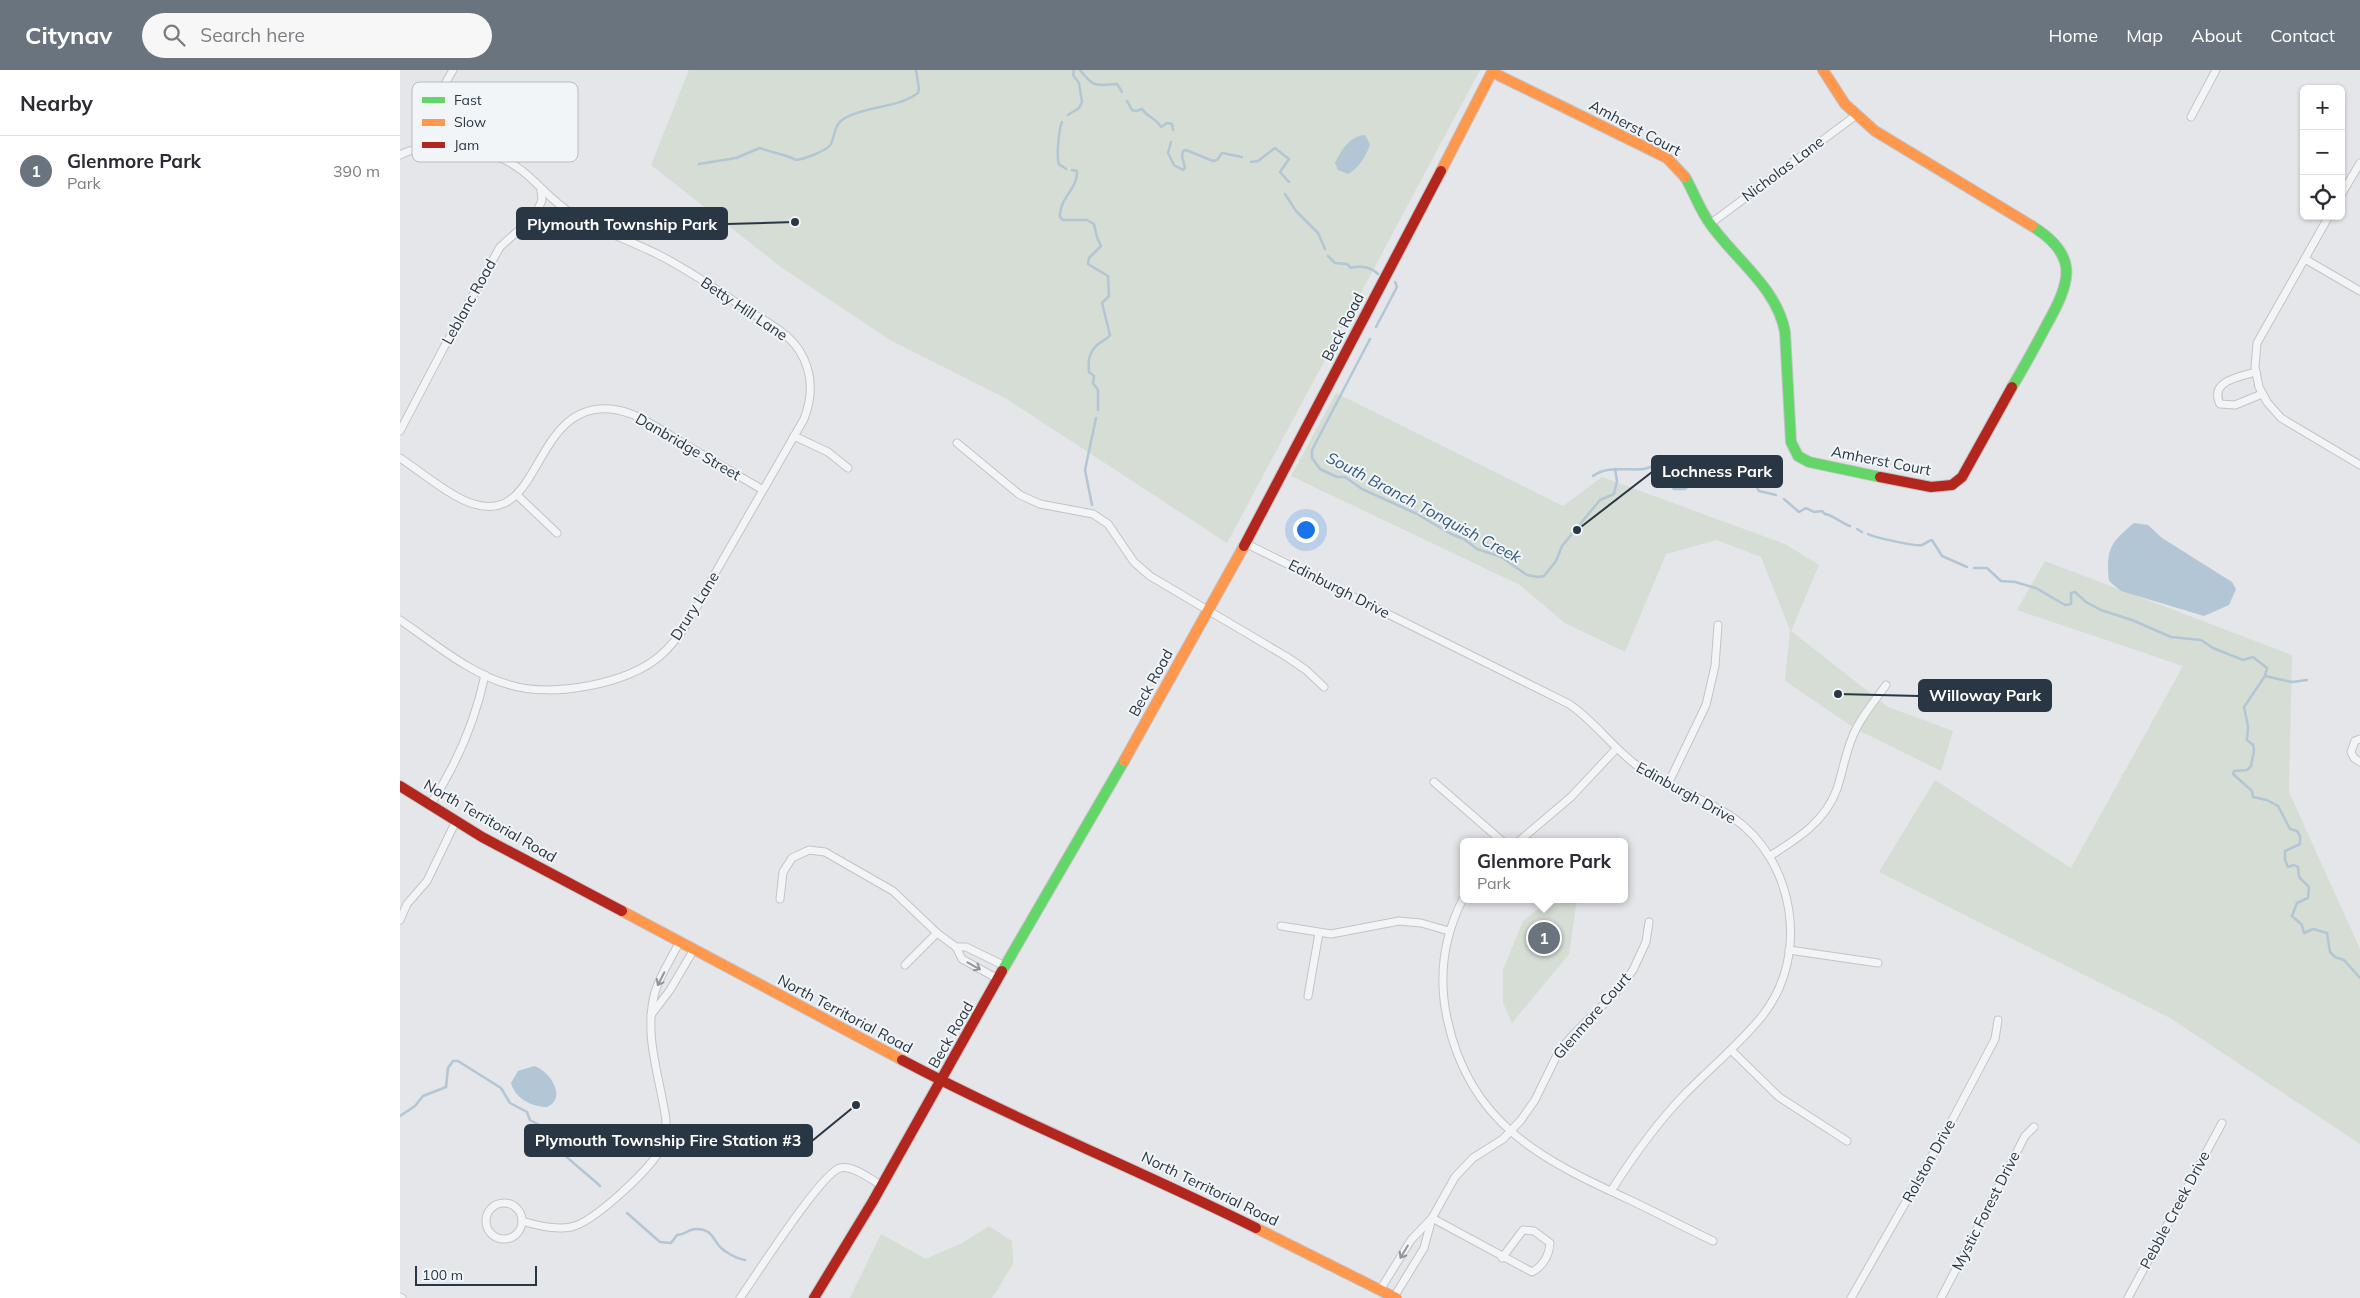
<!DOCTYPE html>
<meta charset="utf-8">
<style>
body{margin:0;font-family:Mulish,sans-serif;background:#f7f7f7;color:#2b2b33}
.controls{position:absolute;right:15px;top:15px;display:grid;overflow:hidden;border-radius:8px;box-shadow:0 1px 4px #0004}
.controls button{width:45px;height:45px;display:grid;place-items:center;padding:0;border:0;border-bottom:1px solid #e1e1e2;background:#fff;color:#2b2b33;font:25px sans-serif}
.scale{position:absolute;left:15px;bottom:12px;width:122px;box-sizing:border-box;padding-left:5px;border:2px solid #293644;border-top:0;font-size:14px;line-height:18px;white-space:nowrap;color:#293644;-webkit-text-stroke:4px #f2f5f8;paint-order:stroke}
.you{position:absolute;left:905px;top:459px;width:18px;height:18px;margin:-12px;border:4px solid #fff;border-radius:50%;background:#1a73e8;box-shadow:0 0 0 8px #1a73e833}
.badge{display:grid;place-items:center;width:32px;height:32px;border-radius:50%;background:#6a747e;color:#fff;font-size:16px;font-weight:700}
.pin{position:absolute;translate:-50% -50%;border:2px solid #fff;box-shadow:0 1px 5px #0006}
.popup{position:absolute;left:1060px;top:768px;width:168px;height:65px;box-sizing:border-box;display:grid;place-content:center;border-radius:8px;background:#fff;filter:drop-shadow(0 1px 4px #0005);font-size:16px;white-space:nowrap;color:#7c7c81}
.popup b{font-size:19px;color:#2b2b33}
.popup::after{content:'';position:absolute;left:50%;top:100%;margin-left:-10px;border:10px solid transparent;border-top-color:#fff}
.list{margin:0;padding:0;list-style:none}
h2{display:flex;justify-content:space-between;align-items:center;height:65px;margin:0;padding:0 20px;font-size:21px}
h2 small{font-size:16px;font-weight:400;color:#7c7c81}
.list li{display:grid;grid-template-columns:32px 1fr auto;gap:15px;align-items:center;box-sizing:border-box;height:70px;padding:0 20px;border-top:1px solid #e1e1e2}
.list b{display:block;font-size:19px;white-space:nowrap}
.list p{margin:0;font-size:16px;white-space:nowrap;color:#7c7c81}
.list em{font-size:16px;font-style:normal;color:#7c7c81}
.icon{flex:none;width:28px;height:28px;fill:none;stroke:currentColor;stroke-width:2;stroke-linecap:round;stroke-linejoin:round}
.map{position:relative;flex:none;width:1960px;height:1228px;overflow:hidden}
header{display:flex;align-items:center;gap:30px;box-sizing:border-box;height:70px;padding:0 25px;background:#6a747e;color:#fff}
header strong{font-size:24px}
nav{display:flex;gap:28px;margin-inline-start:auto;font-size:18px}
.search{width:350px;height:45px;background:#f7f7f7;display:flex;align-items:center;gap:12px;box-sizing:border-box;padding:0 18px;border-radius:28px;color:#7c7c81;font-size:19px}
main{display:flex}
aside{flex:1;background:#fff}
.map>svg:first-child{display:block}
</style>
<header>
<strong>Citynav</strong>
<div class="search"><svg class="icon" aria-label="search" viewBox="0 0 24 24"><circle cx="10" cy="10" r="6"/><path d="M15 15l6 6"/></svg>Search here</div>
<nav><a>Home</a><a>Map</a><a>About</a><a>Contact</a></nav>
</header>
<main>
<aside>
<h2>Nearby<small></small></h2>
<ul class="list">
<li><span class="badge">1</span><div><b>Glenmore Park</b><p>Park</p></div><em>390 m</em></li>
</ul>
</aside>
<div class="map">
<svg width="1960" height="1228" viewBox="0 0 1960 1228">
<rect width="100%" height="100%" fill="#e4e6e9"/>
<g fill="#d5ddd4">
<polygon points="289,0 1080,0 827,473 607,329 490,270 381,197 251,95"/>
<polygon points="936,323 1163,436 1202,407 1385,474 1419,495 1391,561 1488,637 1553,661 1541,701 1456,659 1385,611 1390,560 1361,487 1317,470 1266,484 1225,582 1165,553 1120,515 891,406"/>
<polygon points="1645,491 1892,585 1889,722 1960,879 1960,1074 1770,948 1479,802 1535,710 1671,798 1783,596 1617,540"/>
<polygon points="1151,829 1177,829 1169,884 1112,953 1103,933 1103,900 1123,851"/>
<polygon points="589,1156 612,1171 613,1194 592,1228 450,1228 481,1164 526,1189 562,1173"/>
</g>
<g fill="#b2c6d5">
<path d="M965 65 970 74C967 85 958 99 948 104L938 100 935 93C941 80 950 66 965 65Z"/>
<path d="M1734 453 1748 455 1762 468 1832 512 1836 519 1829 535 1804 546 1721 521 1709 511C1706 479 1710 473 1734 453Z"/>
<path d="M134 996C149 1000 168 1028 147 1037 131 1037 115 1028 111 1013L118 1001Z"/>
</g>
<g fill="none" stroke-linecap="round" stroke-linejoin="round">
<g stroke="#b2c6d5" stroke-width="2.5">
<path d="M680 0C695 19 696 15 717 14L722 22"/>
<path d="M727 31 732 40 736 41 742 39C747 47 756 48 761 57L767 53 772 54 773 60"/>
<polyline points="668,45 679,38 682,32 679,13 673,5 674,0"/>
<path d="M662 52C659 58 656 88 659 94 661 96 664 97 666 99"/>
<polyline points="771,72 768,83 774,95 783,100 785,98 782,86 783,81 786,80 813,91 817,90 822,83 842,87"/>
<polyline points="851,92 858,91 875,78 889,89 880,102 889,112"/>
<path d="M299 94 336 88 360 78C372 83 385 84 396 90 404 89 427 81 431 74 435 65 434 54 445 48 468 35 496 39 518 23L519 19 516 0"/>
<path d="M672 100 677 101C678 119 659 128 660 147L663 150H687L694 154 697 167 701 176 689 188 688 194 708 206 709 226 702 233 710 265C706 271 702 270 697 275 689 283 688 290 689 302L694 306 693 313 698 320V340"/>
<polyline points="885,124 896,141 918,163 925,179"/>
<path d="M928 186 935 193 947 194 951 198C960 195 971 197 978 204"/>
<polyline points="976,257 997,217 995,212"/>
<polyline points="970,269 912,380 912,388 920,399 937,407 945,407 962,419 1015,443 1051,464 1064,469 1077,479 1101,487 1127,505 1138,507 1144,506 1156,491 1162,476 1200,430 1214,424 1217,411 1215,399"/>
<path d="M1193 406C1207 395 1228 401 1244 399 1251 398 1256 393 1263 393 1271 400 1266 411 1274 419H1285L1295 410 1316 417 1337 408 1348 414 1354 413 1359 421 1376 425"/>
<path d="M1384 429 1399 442 1406 438 1414 442 1422 441 1425 444C1433 445 1441 453 1450 456"/>
<polyline points="692,435 685,400 696,348"/>
<polyline points="1457,459 1462,462"/>
<path d="M1468 464C1473 467 1517 477 1522 475 1525 474 1528 471 1532 470L1542 486 1567 497"/>
<polyline points="1574,498 1587,498 1601,511 1615,512 1636,518 1665,535 1671,534 1671,523 1675,522 1686,532 1701,540 1732,550 1771,567 1801,570 1813,578 1843,590 1853,587 1867,598 1865,606 1844,637 1848,656 1847,670 1853,675 1854,681 1851,696 1847,700 1834,701 1833,704 1852,721 1853,727 1867,730 1878,736 1890,759 1897,761 1900,766 1900,774 1885,781 1885,790 1888,797 1894,795 1898,797 1899,807 1909,817 1908,828 1897,833 1892,846 1902,855 1904,863 1913,859 1927,863 1930,882 1935,887 1944,890 1960,908"/>
<polyline points="1865,606 1892,612 1907,610"/>
<path d="M0 1046 15 1036 23 1026 46 1017 48 998 53 991H58L101 1018 110 1033 127 1042 130 1050 143 1057C146 1074 187 1103 200 1116"/>
<path d="M227 1143 260 1172 271 1173 277 1165C285 1165 288 1159 296 1159 311 1159 312 1167 320 1177 325 1182 337 1189 345 1190"/>
</g>
<defs>
<g id="street">
<polyline points="1791,47 1816,0"/>
<polyline points="29,56 34,33 53,0"/>
<polyline points="15,79 29,56 44,79"/>
<path d="M0 85C23 71 75 79 100 88 130 99 146 129 174 145 201 161 231 171 259 185 291 201 320 222 349 241 367 252 387 262 399 280 413 302 413 326 404 349 375 399 346 450 317 500 301 528 286 563 261 585 228 614 152 628 110 615 70 604 34 573 0 550"/>
<polyline points="1941,125 1960,93"/>
<polyline points="1929,146 1857,273 1855,297 1859,317 1867,332 1881,348 1960,395"/>
<polyline points="133,151 142,130 141,120"/>
<polyline points="1310,154 1455,46"/>
<polyline points="1905,189 1960,221"/>
<path d="M1856 302C1839 307 1809 311 1820 334L1835 335 1862 324"/>
<polyline points="0,361 43,279 100,177 119,160 133,151 174,145"/>
<polyline points="394,366 428,382 448,398"/>
<polyline points="557,373 620,425 640,434 693,444 708,454 734,492 750,506 887,587 906,600 924,617"/>
<path d="M0 388C20 401 52 428 74 434 142 456 132 333 210 339 236 341 259 359 281 372 308 388 336 404 363 420"/>
<polyline points="117,425 157,463"/>
<path d="M845 473 1169 634C1196 652 1213 679 1239 697 1268 718 1303 727 1332 747 1395 790 1410 885 1363 945 1340 974 1310 998 1284 1025 1256 1054 1232 1088 1211 1121"/>
<polyline points="1960,669 1955,671 1951,682 1954,688 1960,692"/>
<polyline points="1034,712 1103,772"/>
<polyline points="1268,714 1306,635 1315,596 1318,555"/>
<path d="M30 735C57 694 75 652 85 605"/>
<polyline points="1118,772 1171,727 1216,679"/>
<path d="M1370 786C1397 769 1425 752 1437 719 1444 698 1446 677 1457 657 1465 642 1476 629 1486 615"/>
<path d="M1064 827C1044 865 1038 906 1047 948 1069 1054 1142 1090 1232 1131 1259 1144 1286 1158 1313 1171"/>
<polyline points="380,829 383,802 392,788 409,780 425,782 493,821 537,863 556,877 562,889 598,909"/>
<polyline points="0,850 7,834 27,811 56,751"/>
<polyline points="881,856 931,864 999,851 1021,853 1049,861"/>
<polyline points="556,877 566,877 605,896"/>
<polyline points="1389,880 1478,893"/>
<polyline points="505,895 537,863"/>
<polyline points="908,926 919,863"/>
<polyline points="251,945 270,920 293,881"/>
<polyline points="1331,980 1379,1027 1447,1071"/>
<circle cx="104" cy="1151" r="18"/>
<path d="M1032 1148 1132 1202C1143 1196 1149 1186 1150 1173L1134 1161 1123 1160 1102 1188"/>
<path d="M122 1151C138 1156 155 1160 171 1157 193 1153 249 1100 260 1080 265 1071 266 1060 266 1050 260 1007 243 965 255 922 260 905 271 889 279 873"/>
<polyline points="980,1220 1011,1170 1032,1148"/>
<polyline points="0,1227 2,1228"/>
<polyline points="994,1227 1024,1178 1032,1148 1055,1107 1073,1088 1103,1069 1121,1050 1135,1030 1159,981 1173,965 1217,921 1233,900 1246,872 1249,852"/>
<path d="M340 1228C355 1207 421 1103 440 1098 453 1095 470 1109 481 1115"/>
<polyline points="1451,1228 1548,1058 1595,969 1598,950"/>
<polyline points="1541,1228 1625,1066 1634,1057"/>
<polyline points="1728,1228 1822,1053"/>
</g>
<g id="fast">
<path d="M1285 107C1294 122 1300 141 1311 155 1336 190 1377 218 1385 262L1391 372 1398 386 1409 392 1480 407"/>
<path d="M1612 317C1624 297 1635 277 1646 256 1670 213 1681 186 1632 156"/>
<polyline points="602,901 724,691"/>
</g>
<g id="slow">
<polyline points="1423,0 1445,34 1475,61 1632,156"/>
<polyline points="1092,2 1267,88 1285,107"/>
<polyline points="1041,101 1093,0"/>
<polyline points="724,691 844,476"/>
<polyline points="222,841 502,990"/>
<polyline points="856,1158 996,1228"/>
</g>
<g id="jam">
<polyline points="1480,407 1531,417 1552,415 1562,407 1612,317"/>
<polyline points="844,476 1041,101"/>
<polyline points="0,716 82,767 222,841"/>
<path d="M502 990C617 1051 739 1100 856 1158"/>
<polyline points="414,1228 473,1131 602,901"/>
</g>
</defs>
<use href="#street" stroke="#c2c4c7" stroke-width="9"/>
<use href="#fast" stroke="#c2c4c7" stroke-width="12"/>
<use href="#slow" stroke="#c2c4c7" stroke-width="12"/>
<use href="#jam" stroke="#c2c4c7" stroke-width="12"/>
<use href="#street" stroke="#f3f4f6" stroke-width="7"/>
<use href="#fast" stroke="#63d668" stroke-width="10"/>
<use href="#slow" stroke="#ff974d" stroke-width="10"/>
<use href="#jam" stroke="#b3261e" stroke-width="10"/>
</g>
<defs><path id="oneway-shaft" d="M-6 0H5M1.5-3L5.5 0L1.5 3" fill="none" stroke-width="1.6" stroke-linecap="round" stroke-linejoin="round" transform="scale(1.25)"/></defs>
<g stroke="#8e959d">
<use href="#oneway-shaft" transform="translate(574 896) rotate(29)"/>
<use href="#oneway-shaft" transform="translate(261 909) rotate(117)"/>
<use href="#oneway-shaft" transform="translate(1004 1182) rotate(121)"/>
</g>
<g text-anchor="middle" stroke-width="4" stroke-linejoin="round" paint-order="stroke">
<g font-size="15" fill="#293644" stroke="#f2f5f8">
<text transform="translate(1235 58) rotate(28)" y="5">Amherst Court</text>
<text transform="translate(1383 99) rotate(-37)" y="5">Nicholas Lane</text>
<text transform="translate(69 232) rotate(-61)" y="5">Leblanc Road</text>
<text transform="translate(344 239) rotate(34)" y="5">Betty Hill Lane</text>
<text transform="translate(943 257) rotate(-63)" y="5">Beck Road</text>
<text transform="translate(288 377) rotate(30)" y="5">Danbridge Street</text>
<text transform="translate(1481 391) rotate(11)" y="5">Amherst Court</text>
<text transform="translate(939 519) rotate(27)" y="5">Edinburgh Drive</text>
<text transform="translate(295 536) rotate(-58)" y="5">Drury Lane</text>
<text transform="translate(751 613) rotate(-61)" y="5">Beck Road</text>
<text transform="translate(1286 723) rotate(29)" y="5">Edinburgh Drive</text>
<text transform="translate(90 751) rotate(30)" y="5">North Territorial Road</text>
<text transform="translate(445 944) rotate(28)" y="5">North Territorial Road</text>
<text transform="translate(1192 946) rotate(-49)" y="5">Glenmore Court</text>
<text transform="translate(551 965) rotate(-60)" y="5">Beck Road</text>
<text transform="translate(1529 1091) rotate(-61)" y="5">Rolston Drive</text>
<text transform="translate(810 1119) rotate(26)" y="5">North Territorial Road</text>
<text transform="translate(1775 1140) rotate(-62)" y="5">Pebble Creek Drive</text>
<text transform="translate(1586 1141) rotate(-63)" y="5">Mystic Forest Drive</text>
</g>
<g font-size="16" font-style="italic" fill="#315a7a" stroke="#f2f5f8">
<text transform="translate(1024 437) rotate(28)" y="6">South Branch Tonquish Creek</text>
</g>
</g>
<rect x="12" y="12" width="166" height="80" rx="8" fill="#f2f5f8" stroke="#b6bcc2" stroke-width="1"/>
<rect x="22" y="27" width="23" height="6" fill="#63d668"/>
<rect x="22" y="49" width="23" height="7" fill="#ff974d"/>
<rect x="22" y="72" width="23" height="6" fill="#b3261e"/>
<g font-size="14" fill="#293644">
<text x="54" y="35">Fast</text>
<text x="54" y="57">Slow</text>
<text x="54" y="80">Jam</text>
</g>
<path fill="none" stroke="#293644" stroke-width="2" d="M395 152L327 154M1177 460L1252 402M1438 624L1519 626M456 1035L412 1071"/>
<g fill="#293644" stroke="#f2f5f8" stroke-width="2">
<circle cx="395" cy="152" r="5"/>
<circle cx="1177" cy="460" r="5"/>
<circle cx="1438" cy="624" r="5"/>
<circle cx="456" cy="1035" r="5"/>
</g>
<g fill="#293644" stroke="#293644" stroke-width="2">
<rect x="117" y="138" width="210" height="31" rx="5"/>
<rect x="1252" y="386" width="130" height="31" rx="5"/>
<rect x="1519" y="610" width="132" height="31" rx="5"/>
<rect x="125" y="1055" width="287" height="31" rx="5"/>
</g>
<g font-size="16" text-anchor="middle" font-weight="bold" fill="#fff">
<text x="222" y="160">Plymouth Township Park</text>
<text x="1317" y="407">Lochness Park</text>
<text x="1585" y="631">Willoway Park</text>
<text x="268" y="1076">Plymouth Township Fire Station #3</text>
</g>
</svg>
<div class="controls">
<button>+</button>
<button>−</button>
<button><svg class="icon" aria-label="locate" viewBox="0 0 24 24"><circle cx="12" cy="12" r="6"/><path d="M12 2v4M12 18v4M2 12h4M18 12h4"/></svg></button>
</div>
<div class="scale">100 m</div>
<div class="you"></div>
<div class="pin badge" style="left:1144px;top:868px">1</div>
<div class="popup"><b>Glenmore Park</b>Park</div>
</div>
</main>
